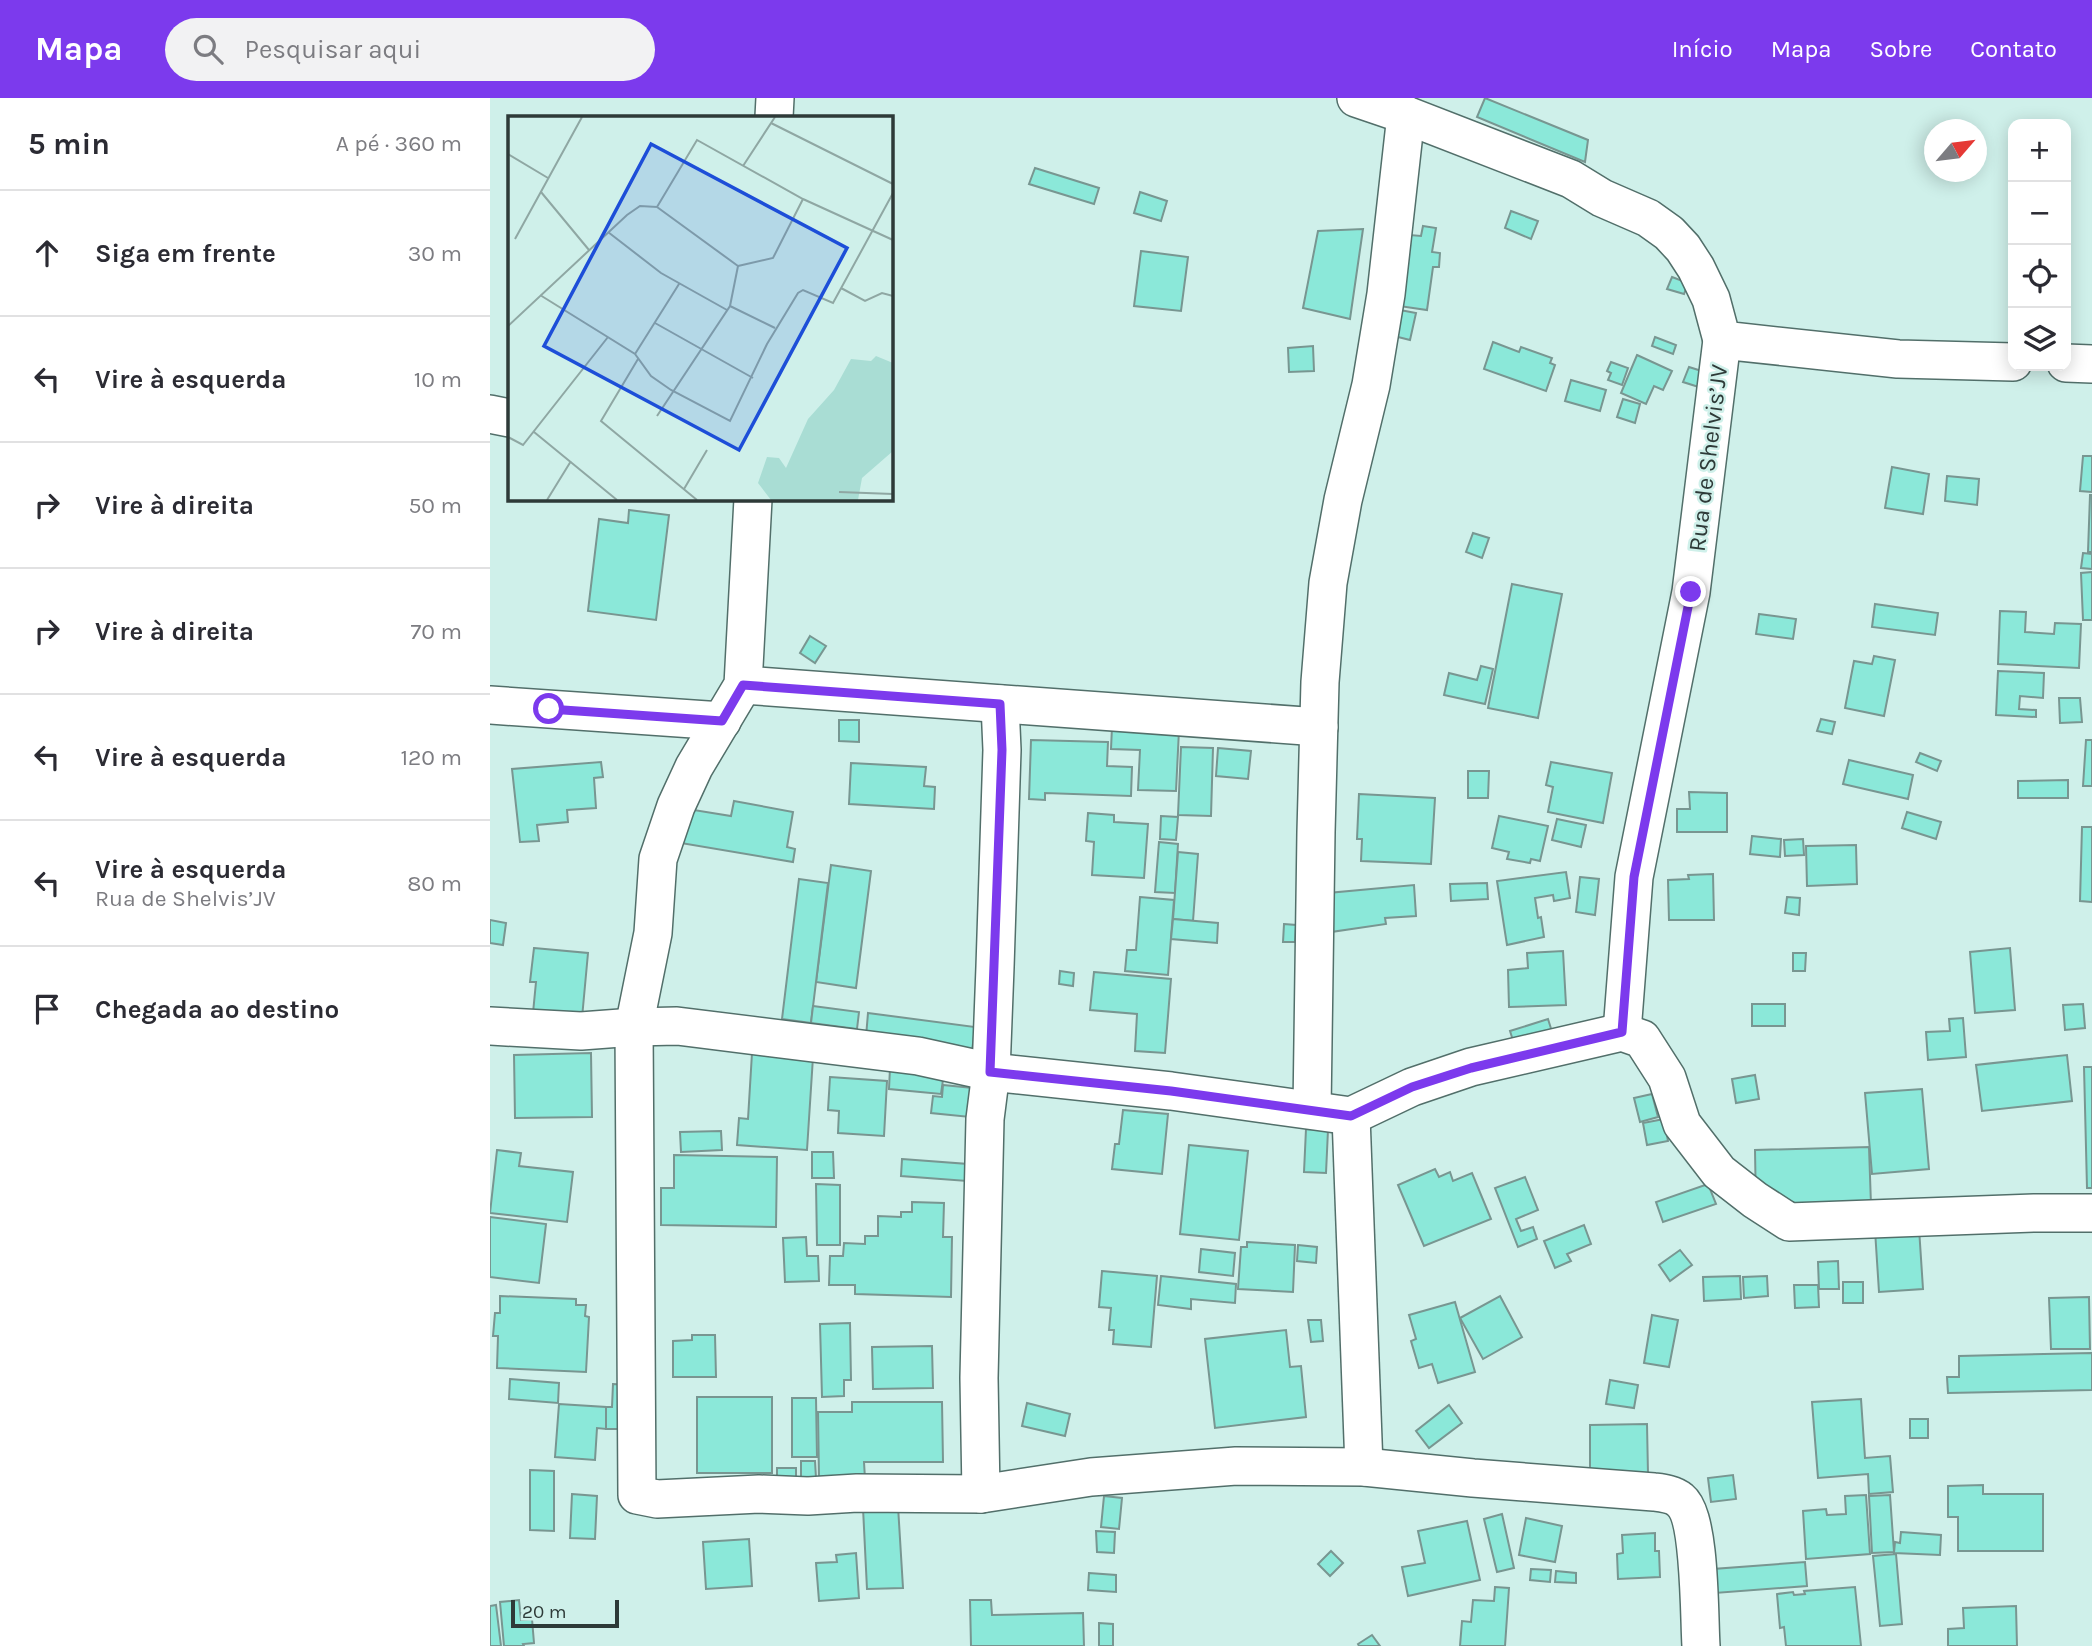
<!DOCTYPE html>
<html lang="pt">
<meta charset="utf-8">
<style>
body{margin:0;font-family:Karla,sans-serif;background:#f2f2f3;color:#2b2b33}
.controls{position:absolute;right:21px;top:21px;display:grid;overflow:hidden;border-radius:14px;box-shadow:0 4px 18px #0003}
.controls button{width:63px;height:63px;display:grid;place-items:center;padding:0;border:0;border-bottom:2px solid #e1e1e2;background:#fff;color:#2b2b33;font:35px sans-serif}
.compass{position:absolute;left:1434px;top:21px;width:63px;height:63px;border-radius:50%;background:#fff;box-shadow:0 4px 18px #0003;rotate:62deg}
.scale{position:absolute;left:21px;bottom:18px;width:108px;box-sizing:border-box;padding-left:7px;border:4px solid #2e3a38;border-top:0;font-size:19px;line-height:24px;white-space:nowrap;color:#2e3a38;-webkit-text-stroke:5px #cff0ea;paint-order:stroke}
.stop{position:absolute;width:21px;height:21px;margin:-16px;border:5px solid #7c3aed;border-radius:50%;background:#fff}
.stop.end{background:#7c3aed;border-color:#fff;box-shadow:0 2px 7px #0008}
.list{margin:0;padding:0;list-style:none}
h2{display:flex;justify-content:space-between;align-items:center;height:91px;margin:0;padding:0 28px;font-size:30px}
h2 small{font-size:23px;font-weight:400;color:#7c7c81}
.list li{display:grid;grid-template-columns:46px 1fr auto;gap:21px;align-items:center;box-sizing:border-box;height:126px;padding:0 28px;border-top:2px solid #e1e1e2}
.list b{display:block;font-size:26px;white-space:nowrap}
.list p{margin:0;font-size:23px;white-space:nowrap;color:#7c7c81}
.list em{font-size:23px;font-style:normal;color:#7c7c81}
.icon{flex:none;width:38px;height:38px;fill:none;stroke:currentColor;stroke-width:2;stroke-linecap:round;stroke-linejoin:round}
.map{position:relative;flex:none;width:1602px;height:1548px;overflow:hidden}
header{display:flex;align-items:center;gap:42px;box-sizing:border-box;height:98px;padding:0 35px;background:#7c3aed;color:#fff}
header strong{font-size:33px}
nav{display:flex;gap:38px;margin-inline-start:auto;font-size:24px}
.search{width:490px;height:63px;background:#f2f2f3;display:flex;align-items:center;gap:18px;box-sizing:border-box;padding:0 24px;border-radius:38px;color:#7c7c81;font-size:26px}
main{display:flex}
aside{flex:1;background:#fff}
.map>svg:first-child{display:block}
</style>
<header>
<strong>Mapa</strong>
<div class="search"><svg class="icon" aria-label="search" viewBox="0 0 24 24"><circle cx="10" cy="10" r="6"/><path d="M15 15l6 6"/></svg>Pesquisar aqui</div>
<nav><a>Início</a><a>Mapa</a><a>Sobre</a><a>Contato</a></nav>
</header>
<main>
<aside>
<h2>5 min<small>A pé · 360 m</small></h2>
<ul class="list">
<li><svg class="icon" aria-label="ahead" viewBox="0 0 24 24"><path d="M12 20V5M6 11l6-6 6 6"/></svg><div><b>Siga em frente</b></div><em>30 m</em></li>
<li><svg class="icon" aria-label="left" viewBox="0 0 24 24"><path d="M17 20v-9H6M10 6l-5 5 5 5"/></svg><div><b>Vire à esquerda</b></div><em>10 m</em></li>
<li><svg class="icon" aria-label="right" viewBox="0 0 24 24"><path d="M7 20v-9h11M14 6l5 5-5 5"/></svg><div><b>Vire à direita</b></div><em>50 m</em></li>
<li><svg class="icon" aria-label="right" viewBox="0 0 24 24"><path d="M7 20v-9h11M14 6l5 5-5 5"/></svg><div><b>Vire à direita</b></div><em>70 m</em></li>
<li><svg class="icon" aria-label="left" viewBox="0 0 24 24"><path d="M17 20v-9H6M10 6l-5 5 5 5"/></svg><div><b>Vire à esquerda</b></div><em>120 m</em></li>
<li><svg class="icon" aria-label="left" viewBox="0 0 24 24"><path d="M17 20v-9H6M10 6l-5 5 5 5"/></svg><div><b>Vire à esquerda</b><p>Rua de Shelvis’JV</p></div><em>80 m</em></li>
<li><svg class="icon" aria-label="arrive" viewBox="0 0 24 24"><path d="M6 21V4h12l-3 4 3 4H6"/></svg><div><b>Chegada ao destino</b></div></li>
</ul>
</aside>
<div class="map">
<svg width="1602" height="1548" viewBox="0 0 1602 1548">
<rect width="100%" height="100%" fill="#cff0ea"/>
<g fill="#8be8d9" stroke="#789691" stroke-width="2">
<polygon points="995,0 1098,42 1095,64 987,19"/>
<polygon points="545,70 609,90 604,106 539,86"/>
<polygon points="650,94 677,103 671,123 644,115"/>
<polygon points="1021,113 1048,123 1041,141 1015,130"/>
<polygon points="933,128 946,130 942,154 950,155 949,169 943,169 937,212 909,208 920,137 931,138"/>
<polygon points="873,131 860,221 813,210 828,133"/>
<polygon points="651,153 698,159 691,213 644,208"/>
<polygon points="1182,179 1198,185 1194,196 1177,191"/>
<polygon points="910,212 926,215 920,242 904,238"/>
<polygon points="1165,239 1186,247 1183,256 1162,248"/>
<polygon points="1003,244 1029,254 1031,249 1062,260 1060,265 1065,267 1056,293 994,271"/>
<polygon points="823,248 824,273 799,274 798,250"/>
<polygon points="1147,257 1182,273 1173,292 1164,288 1156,306 1131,295"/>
<polygon points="1121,264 1138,270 1132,287 1118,282 1121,275 1117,273"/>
<polygon points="1199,269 1221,276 1215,291 1193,284"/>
<polygon points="1081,282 1116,292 1110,313 1075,303"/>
<polygon points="1133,301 1150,306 1145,325 1127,319"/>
<polygon points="1593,358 1602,358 1602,394 1590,393"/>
<polygon points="1402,369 1439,376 1433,416 1395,410"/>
<polygon points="1457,378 1489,381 1487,407 1455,403"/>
<polygon points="1600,397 1602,397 1602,454 1598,454"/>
<polygon points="139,412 179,417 166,522 98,513 109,421 138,425"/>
<polygon points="983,435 999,440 992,460 976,454"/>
<polygon points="1593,455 1602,456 1602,471 1591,470"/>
<polygon points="1602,474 1602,522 1593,522 1591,475"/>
<polygon points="1022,486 1072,496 1048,620 998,610"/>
<polygon points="1385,506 1448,515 1445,537 1382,529"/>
<polygon points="1510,513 1536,514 1535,534 1564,536 1565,525 1591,526 1589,570 1508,566"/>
<polygon points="1269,516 1306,521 1303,541 1266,536"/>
<polygon points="320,538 336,548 325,565 310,555"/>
<polygon points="1384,558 1405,562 1394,618 1355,610 1364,563 1382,566"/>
<polygon points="991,568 1003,571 995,606 954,597 959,575 987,582"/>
<polygon points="1508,573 1554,575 1553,600 1530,598 1529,611 1546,612 1546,619 1506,617"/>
<polygon points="1569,600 1590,600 1592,624 1570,625"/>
<polygon points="1331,621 1345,624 1342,636 1327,633"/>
<polygon points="349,622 369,622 369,644 349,643"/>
<polygon points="622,629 689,632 686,693 648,692 650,652 621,651"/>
<polygon points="541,642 618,644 617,668 642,669 641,698 555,695 555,702 539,701"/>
<polygon points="1596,642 1602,642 1602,688 1593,688"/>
<polygon points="691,649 723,650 721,718 688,717"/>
<polygon points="728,650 761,653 758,681 726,678"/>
<polygon points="1430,655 1451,663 1447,673 1426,664"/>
<polygon points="1359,662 1423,677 1418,701 1353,686"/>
<polygon points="111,664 113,679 104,680 106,710 77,712 78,724 47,727 49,743 30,744 22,671"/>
<polygon points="1061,664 1122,675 1113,725 1058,714 1063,689 1056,687"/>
<polygon points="361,665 436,669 434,688 445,689 444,711 359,706"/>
<polygon points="978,673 999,673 998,700 978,700"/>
<polygon points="1578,682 1578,700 1528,700 1528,683"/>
<polygon points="1199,694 1237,695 1237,734 1187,734 1187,711 1200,711"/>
<polygon points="869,696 945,700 941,766 871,763 872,741 867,741"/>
<polygon points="244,703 303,714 297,749 305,751 303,764 185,744 198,711 241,718"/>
<polygon points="1417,714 1451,724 1446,741 1412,730"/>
<polygon points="598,715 624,717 624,724 658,726 654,780 602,777 604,744 596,743"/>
<polygon points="671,718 688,719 686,742 670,741"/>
<polygon points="1009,718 1058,728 1050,763 1041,761 1040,765 1017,761 1019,754 1002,750"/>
<polygon points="1067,721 1096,727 1091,749 1062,742"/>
<polygon points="1592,729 1602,729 1602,804 1590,803"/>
<polygon points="1262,738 1291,741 1290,759 1260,756"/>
<polygon points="1313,741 1314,757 1295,758 1294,742"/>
<polygon points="669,744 688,746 685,795 665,794"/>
<polygon points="1366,747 1367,786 1317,788 1316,748"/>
<polygon points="688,754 708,756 703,823 683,821"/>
<polygon points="341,767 381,773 366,890 326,884"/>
<polygon points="1076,774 1080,800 1064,803 1063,797 1045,800 1048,820 1051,819 1054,839 1017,847 1007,783"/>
<polygon points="1223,776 1224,822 1179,822 1178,782 1199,781 1198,777"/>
<polygon points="1090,779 1109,781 1105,817 1086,814"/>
<polygon points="309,781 338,785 321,925 292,921"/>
<polygon points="997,785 998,801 961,803 960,786"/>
<polygon points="924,787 926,818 895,820 896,826 841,834 838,795"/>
<polygon points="650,799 684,802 678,877 635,873 637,852 646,852"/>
<polygon points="1297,799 1310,800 1309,817 1295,815"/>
<polygon points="683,821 728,825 727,845 681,841"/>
<polygon points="0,822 16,825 13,847 0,845"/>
<polygon points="794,826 806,827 805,844 793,844"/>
<polygon points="44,850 98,855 92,920 43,915 46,884 40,884"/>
<polygon points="1520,850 1525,912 1485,915 1480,854"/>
<polygon points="1073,853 1076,907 1019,909 1018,872 1038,870 1037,855"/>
<polygon points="1303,855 1316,855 1315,873 1303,873"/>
<polygon points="570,873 584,875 583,888 569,886"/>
<polygon points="604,874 681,881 675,955 645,953 647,916 600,912"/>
<rect x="1262" y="906" width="33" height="22"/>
<polygon points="1593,906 1595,930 1575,932 1573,907"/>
<polygon points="323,908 369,914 367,931 321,925"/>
<polygon points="378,915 485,929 482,953 376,939"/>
<polygon points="1473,920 1476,959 1438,962 1436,934 1460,933 1459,921"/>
<polygon points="1058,921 1064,940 1026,952 1020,933"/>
<polygon points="101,955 102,1019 25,1020 24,957"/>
<polygon points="262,955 323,959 317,1052 247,1047 249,1020 258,1021"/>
<polygon points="1577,957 1582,1003 1492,1013 1486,967"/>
<polygon points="1594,969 1602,969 1602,1090 1597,1090"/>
<polygon points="400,970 454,975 451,996 399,991"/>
<polygon points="1265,977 1269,1001 1246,1005 1242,981"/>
<polygon points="340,979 397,983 394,1038 348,1035 349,1013 338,1012"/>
<polygon points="453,987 483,990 480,1019 441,1015 443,998 452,999"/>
<polygon points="1432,991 1439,1071 1382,1076 1375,995"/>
<polygon points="1162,996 1168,1019 1150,1024 1144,1000"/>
<polygon points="633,1012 678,1016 672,1076 622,1071 625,1046 629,1046"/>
<polygon points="1174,1021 1178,1043 1157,1047 1153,1025"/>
<polygon points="816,1031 838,1032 836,1075 814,1074"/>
<polygon points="231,1033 232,1052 191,1054 190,1034"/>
<polygon points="699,1047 758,1053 749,1142 690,1136"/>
<polygon points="1379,1049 1381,1107 1266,1111 1265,1052"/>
<polygon points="7,1052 31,1055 29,1068 83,1074 77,1124 0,1115"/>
<polygon points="322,1054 343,1054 344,1080 322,1080"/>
<polygon points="184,1057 287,1059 286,1129 171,1127 171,1090 184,1090"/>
<polygon points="412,1061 478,1066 477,1083 411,1078"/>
<polygon points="945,1071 949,1079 960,1074 963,1083 982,1075 1001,1121 934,1148 908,1087"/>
<polygon points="1035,1079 1048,1112 1026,1121 1031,1133 1043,1129 1047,1141 1028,1149 1005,1090"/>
<polygon points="326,1086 350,1087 350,1147 327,1147"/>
<polygon points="1218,1086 1226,1106 1173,1124 1166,1104"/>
<polygon points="422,1104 454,1105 453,1139 462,1139 461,1199 365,1196 365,1187 339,1187 340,1158 353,1158 354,1145 375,1146 375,1138 388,1138 388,1118 411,1119 411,1114 422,1114"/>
<polygon points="0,1119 56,1126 49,1185 0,1179"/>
<polygon points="1094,1127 1101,1146 1077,1156 1081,1163 1065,1170 1054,1143"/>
<polygon points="1429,1130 1433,1191 1389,1194 1385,1132"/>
<polygon points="316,1139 317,1158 328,1158 329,1183 295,1184 293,1140"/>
<polygon points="757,1144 805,1147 803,1194 748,1191 751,1149 757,1149"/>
<polygon points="808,1147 827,1149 826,1165 807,1163"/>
<polygon points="711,1151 745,1155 743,1178 709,1174"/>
<polygon points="1190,1152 1202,1167 1180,1183 1169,1167"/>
<polygon points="1348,1163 1349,1191 1329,1191 1328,1164"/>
<polygon points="612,1173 667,1178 661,1249 623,1246 624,1232 619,1232 621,1210 609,1209"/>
<polygon points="671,1178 746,1186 745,1205 701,1201 701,1211 668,1207"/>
<polygon points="1250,1178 1251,1201 1214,1203 1213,1179"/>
<polygon points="1277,1178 1278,1198 1254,1200 1253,1179"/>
<rect x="1353" y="1184" width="20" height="21"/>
<polygon points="1304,1187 1328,1187 1329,1209 1305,1210"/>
<polygon points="10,1198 86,1201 86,1207 96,1207 95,1218 99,1219 96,1274 7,1270 8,1238 3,1238 5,1215 10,1215"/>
<polygon points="1010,1198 1032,1239 993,1261 970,1220"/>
<polygon points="1599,1199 1600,1251 1561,1251 1559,1200"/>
<polygon points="965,1204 985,1274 948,1285 942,1266 929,1270 921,1243 926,1241 919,1217"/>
<polygon points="1162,1217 1188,1222 1179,1269 1154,1265"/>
<polygon points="818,1222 831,1222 833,1243 821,1244"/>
<polygon points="360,1225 361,1282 354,1282 354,1298 332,1299 330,1226"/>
<polygon points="796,1232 800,1269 811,1268 816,1319 725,1330 715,1241"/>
<polygon points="202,1237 225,1237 226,1279 183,1279 183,1243 202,1242"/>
<polygon points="442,1248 443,1290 383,1291 382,1249"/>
<polygon points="1602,1255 1602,1292 1458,1295 1457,1279 1469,1279 1469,1258"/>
<polygon points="20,1281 69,1285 68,1305 19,1301"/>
<polygon points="1120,1282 1148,1287 1144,1310 1116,1306"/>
<polygon points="123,1286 138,1287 137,1331 116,1331 116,1309 122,1309"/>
<rect x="207" y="1299" width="75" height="76"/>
<polygon points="302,1300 326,1300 327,1359 302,1359"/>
<polygon points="1371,1301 1375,1360 1400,1358 1403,1394 1379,1396 1378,1376 1328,1380 1322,1304"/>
<polygon points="362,1304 452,1304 453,1364 374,1364 375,1381 329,1381 328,1314 362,1314"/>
<polygon points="537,1305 580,1316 575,1338 532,1328"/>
<polygon points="69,1306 116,1309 116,1331 107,1330 105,1362 65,1359"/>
<polygon points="959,1307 972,1325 939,1350 926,1333"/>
<rect x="1420" y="1321" width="18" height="19"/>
<polygon points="1157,1326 1158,1376 1100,1377 1100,1327"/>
<polygon points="311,1363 325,1363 326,1380 311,1381"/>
<rect x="287" y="1370" width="19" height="13"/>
<polygon points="40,1372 64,1373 64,1433 40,1432"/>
<polygon points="1243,1377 1246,1401 1221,1404 1218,1380"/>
<polygon points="1493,1387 1493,1396 1553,1396 1553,1453 1468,1453 1468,1419 1458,1419 1458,1388"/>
<polygon points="82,1396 107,1398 105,1441 80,1440"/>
<polygon points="1376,1397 1380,1456 1316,1461 1313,1413 1336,1411 1337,1417 1356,1416 1355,1398"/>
<polygon points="1400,1397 1404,1454 1382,1455 1379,1398"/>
<polygon points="614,1398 632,1400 629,1431 611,1429"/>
<polygon points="408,1408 413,1490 377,1491 373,1410"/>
<polygon points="1012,1416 1024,1470 1007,1474 994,1421"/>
<polygon points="1036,1420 1072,1428 1065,1464 1029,1457"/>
<polygon points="977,1423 990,1482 918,1498 912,1469 935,1465 928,1433"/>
<polygon points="606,1433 625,1434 624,1455 607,1454"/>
<polygon points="1411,1434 1451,1437 1450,1457 1404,1455 1405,1444 1410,1445"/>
<polygon points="1165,1435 1165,1453 1169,1453 1170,1479 1128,1481 1127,1456 1133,1455 1132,1437"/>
<polygon points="259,1441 262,1488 216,1491 213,1444"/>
<polygon points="841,1453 853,1465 840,1478 828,1466"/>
<polygon points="366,1455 369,1500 329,1503 326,1465 347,1464 346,1457"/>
<polygon points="1406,1456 1412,1526 1390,1528 1383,1458"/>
<polygon points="1315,1464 1317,1488 1225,1495 1223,1471"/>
<polygon points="1041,1471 1061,1472 1060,1484 1040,1482"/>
<polygon points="1066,1473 1086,1475 1086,1485 1065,1484"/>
<polygon points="599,1475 626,1477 626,1494 598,1492"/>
<polygon points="1005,1489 1019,1490 1015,1548 970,1548 972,1523 981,1524 983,1502 1004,1503"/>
<polygon points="1365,1489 1371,1548 1296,1548 1294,1529 1290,1530 1287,1496 1303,1494 1304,1497 1315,1496 1314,1493"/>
<polygon points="29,1502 31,1522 42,1521 44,1545 33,1546 34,1548 14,1548 10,1504"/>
<polygon points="480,1502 501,1502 502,1517 593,1515 594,1548 481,1548"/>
<polygon points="6,1507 11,1548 0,1548 0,1508"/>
<polygon points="1526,1508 1527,1548 1458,1548 1458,1531 1474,1530 1473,1510"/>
<polygon points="609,1525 623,1526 623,1548 609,1548"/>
<polygon points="882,1537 890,1548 869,1548 868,1546"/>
</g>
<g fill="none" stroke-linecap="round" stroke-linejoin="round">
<defs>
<g id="street">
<polyline points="866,0 916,17 1081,81 1112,100 1158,120 1179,135 1193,150 1206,170 1221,201 1232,242 1408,261 1523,264"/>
<polyline points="284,19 285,0"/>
<polyline points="1576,265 1602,266"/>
<polyline points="0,316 19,320"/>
<path d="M263 401 253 587 204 669 186 708 168 761 163 835 144 929 147 1397 167 1401 269 1396 318 1398 367 1395 491 1396 601 1379 746 1368 874 1369 983 1380 1164 1394C1172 1395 1183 1396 1190 1402 1211 1419 1209 1519 1211 1548"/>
<polyline points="253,587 829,629"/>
<polyline points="0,607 232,623"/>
<polyline points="0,928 91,933 144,929 187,928 428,958 501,974 681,993 861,1018 922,989 981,969 1132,934 1152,941 1177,980 1192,1026 1229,1074 1265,1102 1299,1124 1544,1115 1602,1115"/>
<polyline points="1132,934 1144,779 1201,494 1232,242"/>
<polyline points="822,1012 826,734 830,584 838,485 853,402 881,287 896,196 916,17"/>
<polyline points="861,1018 874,1369"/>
<polyline points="491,1396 489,1280 495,1021 501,974 505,869 512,652 510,606"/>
</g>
</defs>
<use href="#street" stroke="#526f6a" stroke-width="40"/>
<use href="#street" stroke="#fff" stroke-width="37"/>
</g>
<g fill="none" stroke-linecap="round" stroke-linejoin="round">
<polyline stroke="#7c3aed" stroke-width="9" points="59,611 232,623 253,587 510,606 512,652 500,974 681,993 861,1018 922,989 981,970 1132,934 1144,779 1201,494"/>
</g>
<g text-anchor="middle" stroke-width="5" stroke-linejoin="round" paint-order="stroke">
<g font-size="24" fill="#2e3a38" stroke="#cff0ea">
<text transform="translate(1218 360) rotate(-83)" y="8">Rua de Shelvis’JV</text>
</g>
</g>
<g transform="translate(18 18)">
<rect width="385" height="385" fill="#cff0ea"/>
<path d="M368 240 385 247V335L354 362 350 384H263L250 367 259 341 271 342 278 352 300 303 326 274 343 243 363 245Z" fill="#a9ddd4"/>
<path fill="none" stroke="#8fa7a3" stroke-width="2" d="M263 7 385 68M0 38 40 62M235 50 267 1M33 76 81 134M149 91 230 150M100 116 153 157 219 194M7 123 74 1M230 150 265 142 295 83M333 172 357 185 374 177 385 180M32 179 127 238 143 260 163 274 222 305 259 228 290 177 295 174 325 187 385 77M222 190 267 212M147 207 245 262M0 210 119 99 132 90 149 91 189 24 295 83 385 124M127 238 171 168M130 243 93 305 189 384M149 300 222 190 230 150M26 316 109 384M0 321 15 329 100 221M176 373 199 334M331 376 385 378M39 384 63 345"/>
<path fill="#1d4ed8" fill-opacity="0.15" stroke="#1d4ed8" stroke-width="3.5" d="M143 28 339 132 231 334 36 230Z"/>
<rect width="385" height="385" fill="none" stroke="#2e3a38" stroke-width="3.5"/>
</g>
</svg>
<div class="controls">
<button>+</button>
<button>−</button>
<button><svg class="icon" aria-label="locate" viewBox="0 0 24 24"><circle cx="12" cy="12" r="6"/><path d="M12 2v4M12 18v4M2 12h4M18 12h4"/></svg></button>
<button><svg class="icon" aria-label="layers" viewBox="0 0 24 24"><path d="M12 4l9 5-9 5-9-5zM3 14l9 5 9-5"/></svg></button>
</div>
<svg class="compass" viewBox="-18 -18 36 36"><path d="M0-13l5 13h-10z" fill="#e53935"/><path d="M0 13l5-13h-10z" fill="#7c7c81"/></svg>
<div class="scale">20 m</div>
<div class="stop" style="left:59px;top:611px"></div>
<div class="stop end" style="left:1201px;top:494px"></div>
</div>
</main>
